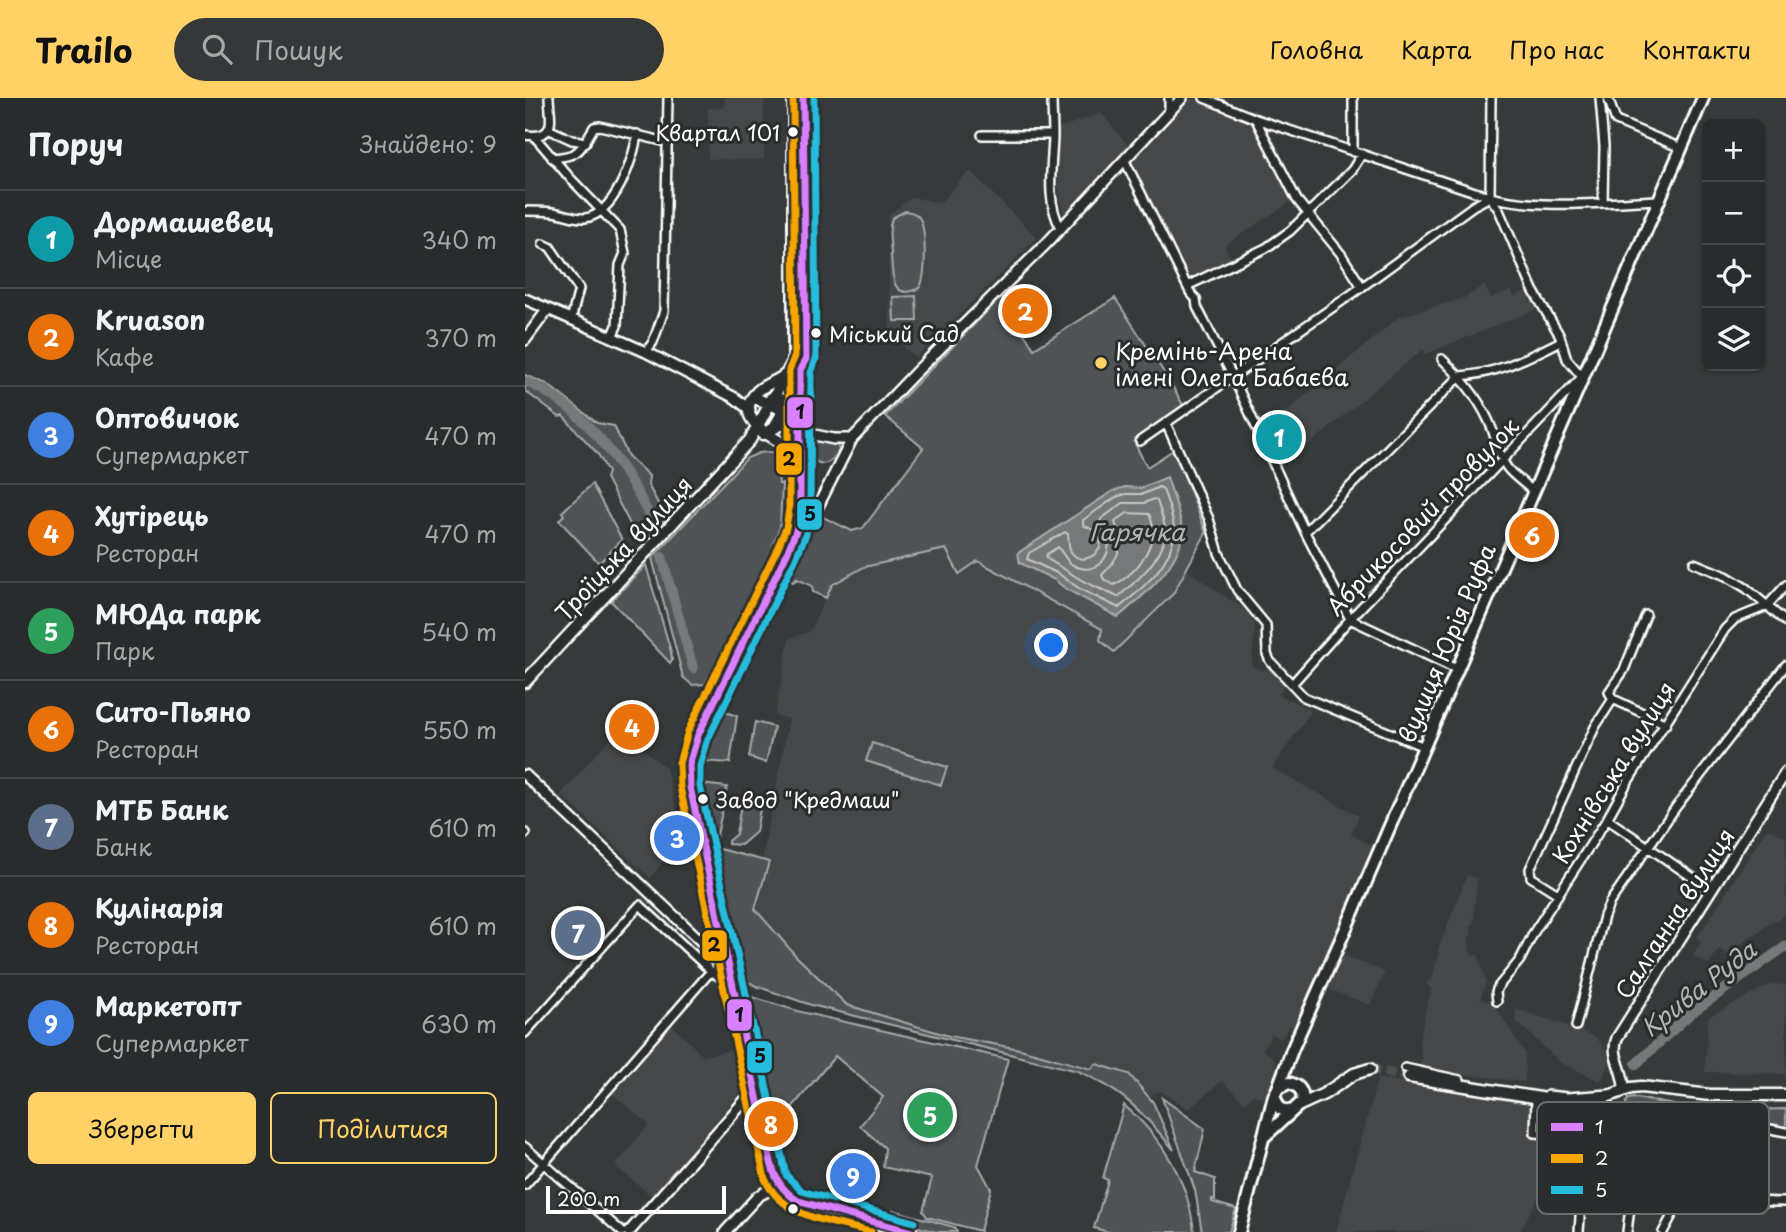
<!DOCTYPE html>
<html lang="uk">
<meta charset="utf-8">
<style>
body{margin:0;font-family:"Playpen Sans",sans-serif;background:#353838;color:#f1f3f6}
.controls{position:absolute;right:21px;top:21px;display:grid;overflow:hidden;border-radius:10px;box-shadow:0 2px 5px #0004}
.controls button{width:63px;height:63px;display:grid;place-items:center;padding:0;border:0;border-bottom:2px solid #454848;background:#292c2c;color:#f1f3f6;font:35px sans-serif}
.scale{position:absolute;left:21px;bottom:18px;width:180px;box-sizing:border-box;padding-left:7px;border:4px solid #fff;border-top:0;font-size:19px;line-height:24px;white-space:nowrap;color:#fff;-webkit-text-stroke:5px #2a2d2e;paint-order:stroke}
.you{position:absolute;left:527px;top:548px;width:24px;height:24px;margin:-18px;border:5px solid #fff;border-radius:50%;background:#1a73e8;box-shadow:0 0 0 10px #1a73e833}
.badge{display:grid;place-items:center;width:46px;height:46px;border-radius:50%;background:#ffd166;color:#fff;font-size:23px;font-weight:700}
.pin{position:absolute;translate:-50% -50%;border:4px solid #fff;box-shadow:0 2px 7px #0006}
.list{margin:0;padding:0;list-style:none}
h2{display:flex;justify-content:space-between;align-items:center;height:91px;margin:0;padding:0 28px;font-size:30px}
h2 small{font-size:23px;font-weight:400;color:#a5a7a9}
.list li{display:grid;grid-template-columns:46px 1fr auto;gap:21px;align-items:center;box-sizing:border-box;height:98px;padding:0 28px;border-top:2px solid #454848}
.list b{display:block;font-size:26px;white-space:nowrap}
.list p{margin:0;font-size:23px;white-space:nowrap;color:#a5a7a9}
.list em{font-size:23px;font-style:normal;color:#a5a7a9}
.actions{display:flex;gap:14px;padding:21px 28px}
.actions a{flex:1;padding:16px 0;border:2px solid #ffd166;border-radius:10px;text-align:center;font-size:24px;color:#ffd166}
.actions .main{background:#ffd166;color:#111}
.icon{flex:none;width:38px;height:38px;fill:none;stroke:currentColor;stroke-width:2;stroke-linecap:round;stroke-linejoin:round}
.map{position:relative;flex:none;width:1261px;height:1134px;overflow:hidden}
header{display:flex;align-items:center;gap:42px;box-sizing:border-box;height:98px;padding:0 35px;background:#ffd166;color:#111}
header strong{font-size:33px}
nav{display:flex;gap:38px;margin-inline-start:auto;font-size:24px}
.search{width:490px;height:63px;background:#353838;display:flex;align-items:center;gap:18px;box-sizing:border-box;padding:0 24px;border-radius:38px;color:#a5a7a9;font-size:26px}
main{display:flex}
aside{flex:1;background:#292c2c}
.map>svg:first-child{display:block}
</style>
<header>
<strong>Trailo</strong>
<div class="search"><svg class="icon" aria-label="search" viewBox="0 0 24 24"><circle cx="10" cy="10" r="6"/><path d="M15 15l6 6"/></svg>Пошук</div>
<nav><a>Головна</a><a>Карта</a><a>Про нас</a><a>Контакти</a></nav>
</header>
<main>
<aside>
<h2>Поруч<small>Знайдено: 9</small></h2>
<ul class="list">
<li><span class="badge" style="background:#0f9aa8">1</span><div><b>Дормашевец</b><p>Місце</p></div><em>340 m</em></li>
<li><span class="badge" style="background:#e8710a">2</span><div><b>Kruason</b><p>Кафе</p></div><em>370 m</em></li>
<li><span class="badge" style="background:#3f7fe0">3</span><div><b>Оптовичок</b><p>Супермаркет</p></div><em>470 m</em></li>
<li><span class="badge" style="background:#e8710a">4</span><div><b>Хутірець</b><p>Ресторан</p></div><em>470 m</em></li>
<li><span class="badge" style="background:#2e9e5b">5</span><div><b>МЮДа парк</b><p>Парк</p></div><em>540 m</em></li>
<li><span class="badge" style="background:#e8710a">6</span><div><b>Сито-Пьяно</b><p>Ресторан</p></div><em>550 m</em></li>
<li><span class="badge" style="background:#5c6f8a">7</span><div><b>МТБ Банк</b><p>Банк</p></div><em>610 m</em></li>
<li><span class="badge" style="background:#e8710a">8</span><div><b>Кулінарія</b><p>Ресторан</p></div><em>610 m</em></li>
<li><span class="badge" style="background:#3f7fe0">9</span><div><b>Маркетопт</b><p>Супермаркет</p></div><em>630 m</em></li>
</ul>
<div class="actions"><a class="main">Зберегти</a><a>Поділитися</a></div>
</aside>
<div class="map">
<svg width="1261" height="1134" viewBox="0 0 1261 1134">
<rect width="100%" height="100%" fill="#373a3b"/>
<filter id="ink" filterUnits="userSpaceOnUse"><feTurbulence type="fractalNoise" baseFrequency=".0143" numOctaves="2"/><feDisplacementMap in="SourceGraphic" scale="14" xChannelSelector="R" yChannelSelector="G"/><feConvolveMatrix kernelMatrix="1 2 1 2 8 2 1 2 1" color-interpolation-filters="sRGB"/></filter>
<g filter="url(#ink)">
<path fill="#444748" d="M200 0H239V62L183 61V10H199Z
M665 0 730 24 740 41 767 103 700 147 707 165 665 185 604 65Z
M576 15 607 52 538 116 533 89 534 30Z
M442 75H447L512 140 391 260 365 236 363 117 387 99 415 105Z
M959 187 966 200 986 192 989 198 1004 192 1012 211 901 256 898 251 772 357 755 360 738 327 763 312 874 219 939 200Z
M421 451 434 475 453 463 577 531 648 496 662 472 730 519 727 568 737 573 742 570 762 579 754 597 787 612 747 670 834 718 826 737 849 748 770 929H764L756 941 747 936 737 952 749 960 752 971 739 1001 728 997 720 1005 697 983 664 1011 636 993 624 997 603 974 571 966 564 970 494 950 424 938 322 907 271 858 230 811 243 765 237 762 264 621 250 617 264 541 285 533 306 487 315 481 339 469Z
M94 630 141 670 158 742 125 780 36 696Z
M1242 730 1261 739V815L1253 822 1246 823 1236 833 1221 841 1207 859 1194 851 1184 866 1168 858 1176 844 1172 840Z
M942 777 952 780 948 827H946V838L943 839 946 857H953L961 884 955 901 968 905 1000 955V984L894 971 897 959 894 943 906 891 901 885 907 880 914 856 912 854Z
M815 856 860 874 845 907 801 890Z
M1246 886 1261 887V976L1180 974 1183 919Z
M991 911 1050 930 1072 940 1082 954 1085 966 1075 983 1036 965 990 922Z
M146 926 178 958 211 951 218 991 128 1099 90 1068 124 1026 86 995Z
M853 980 967 999 1071 1020 1069 1040 1048 1054 1009 1106 995 1134H811Z"/>
<path fill="#505354" stroke="#a8a9aa" stroke-width="2" d="M380 113C386 114 392 115 395 121 401 131 402 181 394 190 365 205 367 173 366 154 365 143 363 131 367 120Z
M391 198 392 223H369L368 199Z
M476 199 509 251 590 200 642 279 658 307 609 344 622 369 650 351 681 435 648 496 589 554 575 542 577 531 453 463 434 476 421 451 339 469 307 487 301 500 288 494 287 488 272 481 268 484 262 481 294 417 327 433 338 430 398 350 360 318Z
M0 277 22 286 72 325 89 328 103 358 124 378 123 387 141 420 117 443 112 433 107 430 81 380 83 374 73 356 38 318 34 319 0 293Z
M297 342 312 347 314 352C305 370 291 370 283 353L285 345Z
M245 354 254 357 256 360 258 372 253 373 254 386H257L255 429 246 451 217 514 180 586 167 587 158 579 127 460 222 360 234 355Z
M67 386 97 442 74 465 34 422 39 417 37 414Z
M121 467 146 554 147 562 145 565 86 503Z
M197 613 212 618 205 665 178 663 176 661Z
M230 624 249 629 241 665 224 659Z
M347 645 422 669 416 687 341 663Z
M176 686 202 689 191 742 187 739Z
M217 701 236 705 231 734 216 747 203 746V743L211 736Z
M191 750 244 764 230 811 271 858 322 907 424 938 495 951 566 971 571 966 604 976 628 1004 649 1052C618 1015 599 993 553 973L286 907 231 888 216 880 190 752Z
M227 899 276 914 483 961 453 1067 466 1091 455 1133 402 1119 398 1113 407 1080 358 1069 360 1050 335 1028 358 999 310 958 265 1012 261 1035 258 1038 255 1036 224 908 223 902Z
M637 1000 680 1031 670 1074 690 1081V1102L687 1101V1104L711 1111 704 1134H677L670 1092Z
M1111 1000 1182 1013 1261 1011V1033L1210 1030 1173 1024 1127 1029 1103 1021 1101 1005 1103 1001Z
M599 1007C637 1039 664 1084 669 1134H583L569 1130 583 1082 578 1080Z
M368 1112 429 1129 432 1134H412L365 1122V1115Z"/>
<path fill="#767879" stroke="#adaeaf" stroke-width="2" d="M642 379C647 396 656 415 657 432 658 466 616 500 593 519L541 491 530 482 495 465 493 455 588 393 600 389 616 390Z"/>
<g fill="none" stroke-linecap="round" stroke-linejoin="round">
<path stroke="#c8c9c9" stroke-width="2" d="M634 389 638 391C642 404 650 421 649 435 647 467 616 491 594 510L555 491 534 476 502 461 504 455 540 434 543 436C544 442 543 448 546 454 555 466 569 460 575 450 578 435 569 432 558 427V422L591 399 601 396H618Z
M629 401 632 403C635 412 639 422 640 431 643 456 610 485 593 499L558 483 521 460 522 456 533 449C538 455 541 463 548 467 576 482 596 447 575 424L576 421 598 405H619Z
M602 415 624 416C637 442 613 475 589 487L579 481 577 477C596 458 598 450 590 424Z"/>
<path stroke="#767879" stroke-width="10" d="M0 283C58 308 99 365 126 421
M137 459 168 570
M1111 966 1165 916 1261 848"/>
<path stroke="#4b4e4f" stroke-width="10" stroke-dasharray="10 5" stroke-linecap="butt" d="M845 971 884 979"/>
<defs>
<path id="minor" d="M527 0C527 13 528 26 528 39 527 71 520 101 536 131
M644 0V15
M679 0 731 21 965 99C1019 112 1078 104 1134 102
M828 0V54
M1075 0 1079 48 1078 104
M1083 0 1091 23 1156 50
M731 22 772 102 816 156 837 189
M23 31 47 42 61 44
M0 37C33 41 25 21 24 0
M457 37H528
M9 38 45 80 95 132 100 155 95 167 92 228 87 239
M27 60C56 58 55 52 69 29L75 28 141 44
M600 63 665 194 671 201 672 209 708 279 780 434 825 521 931 571
M0 113C9 113 18 113 27 114 38 115 49 121 60 120 89 117 109 61 112 36
M18 146 25 149 54 191 46 222
M662 188 741 150 765 133 827 72 837 56
M121 254 128 244 139 213 143 0
M917 261C937 280 957 304 967 331 972 344 974 360 983 371 990 379 1000 386 1008 393
M641 325 684 421 694 455 712 492 741 527 742 556 745 563 779 599 899 649
M615 343 837 189 948 108 965 99
M780 434 935 278C972 276 1004 259 1036 243
M1169 465 1201 478 1221 490 1261 524
M768 585 825 521 1057 279 1042 261 1035 238 1008 192 974 112 965 99 966 0
M1088 601 1141 626
M1082 721 1186 792
M0 736 1 735
M1033 796 1006 779 1005 771 1070 629 1088 601 1084 594 1099 572 1121 517
M972 903 971 894 973 889 995 862 1009 834 1082 721 1102 685 1200 531 1210 521 1242 508 1261 487
M1051 928 1079 818 1085 804 1151 709 1261 567
M0 935 115 807 186 873 208 889
M880 970 935 982
M1023 997 1042 999 1084 996
M1011 1000 1010 1035 1075 1040
M1073 1002 1103 1022 1128 1030
M1096 1026C1119 1049 1105 1103 1102 1134
M0 1049 97 1134
M1109 1060 1128 1030 1149 1023 1193 1025 1210 1031 1240 1030 1261 1034
M0 1087 186 873
M1175 1100C1205 1096 1231 1105 1261 1104
M1054 1134 1057 1089 1072 1044 1076 1038 1096 1026 1097 1018
M1138 1134 1150 1112 1175 1100C1174 1072 1203 1056 1210 1031"/>
<path id="tertiary" d="M0 201 121 254 210 300 225 312
M0 242 23 211
M275 334 309 341H327
M273 422 284 424 287 420 327 341 389 276 522 145 657 0
M0 677 194 860 202 859
M1099 992C1100 973 1085 958 1092 940L1261 674
M104 1134 230 991
M200 1134 233 1098 254 1087"/>
<path id="secondary" d="M261 276C253 284 241 285 233 293 202 322 256 344 275 354
M228 299 256 311V317L248 331
M246 300 275 304
M238 336 275 317
M0 584 225 342 269 262
M884 979 1040 1004 1073 1002 1106 990 1116 989 1185 997H1261
M775 1007 799 996 829 976 845 971"/>
<path id="primary" d="M753 990 767 952 828 814 1178 0
M740 1038 777 1004C779 994 774 987 764 985L753 990 749 998 755 1011 764 1013
M714 1134 749 998"/>
<path id="trunk" d="M269 0V262L275 272
M278 0 281 261 275 272V412L271 433 262 455 173 637 164 667 165 689 246 1064C250 1083 257 1093 273 1103L386 1134"/>
</defs>
<use href="#minor" stroke="#fff" stroke-width="12"/>
<use href="#tertiary" stroke="#fff" stroke-width="14"/>
<use href="#secondary" stroke="#fff" stroke-width="15"/>
<use href="#primary" stroke="#fff" stroke-width="16"/>
<use href="#trunk" stroke="#fff" stroke-width="16"/>
<use href="#minor" stroke="#2a2d2e" stroke-width="7"/>
<use href="#tertiary" stroke="#2a2d2e" stroke-width="9"/>
<use href="#secondary" stroke="#2a2d2e" stroke-width="10"/>
<use href="#primary" stroke="#2a2d2e" stroke-width="10"/>
<use href="#trunk" stroke="#2a2d2e" stroke-width="10"/>
<defs>
<path id="bus-1" d="M278 0 281 261 275 272V412L271 433 262 455 173 637 164 667 165 689 246 1064C250 1082 258 1093 273 1103L386 1134"/>
<path id="bus-2" d="M268 0 270 258 264 272V411L261 430 252 451 163 633 154 665 155 689 240 1081C258 1121 309 1124 346 1134"/>
<path id="bus-3" d="M289 0 291 261 286 275 285 414 281 436 271 460 183 641 175 668V688L261 1077 277 1093 389 1124"/>
</defs>
<use href="#bus-1" stroke="#2a2d2e" stroke-width="12"/>
<use href="#bus-2" stroke="#2a2d2e" stroke-width="12"/>
<use href="#bus-3" stroke="#2a2d2e" stroke-width="12"/>
<use href="#bus-1" stroke="#d880ff" stroke-width="7"/>
<use href="#bus-2" stroke="#f7a600" stroke-width="7"/>
<use href="#bus-3" stroke="#26bcdd" stroke-width="7"/>
</g>
</g>
<g fill="#fff" stroke="#2a2d2e" stroke-width="2.5">
<circle cx="268" cy="34" r="6"/>
<circle cx="291" cy="235" r="6"/>
<circle cx="178" cy="701" r="6"/>
<circle cx="268" cy="1111" r="6"/>
</g>
<circle fill="#ffd166" stroke="#2a2d2e" stroke-width="2.5" cx="576" cy="265" r="7"/>
<g text-anchor="middle" dominant-baseline="central" stroke-width="6" stroke-linejoin="round" paint-order="stroke">
<g font-size="21" fill="#fff" stroke="#2a2d2e" text-anchor="start">
<text x="255" y="34" text-anchor="end">Квартал 101</text>
<text x="304" y="235">Міський Сад</text>
<text x="191" y="701">Завод "Кредмаш"</text>
</g>
<g font-size="23" fill="#fff" stroke="#2a2d2e" text-anchor="start">
<text x="590" y="252">Кремінь-Арена<tspan x="590" dy="26">імені Олега Бабаєва</tspan></text>
</g>
<g font-size="23" fill="#fff" stroke="#2a2d2e">
<text transform="translate(897 418) rotate(-46)">Абрикосовий провулок</text>
<text transform="translate(98 450) rotate(-47)">Троїцька вулиця</text>
<text transform="translate(921 545) rotate(-67)">вулиця Юрія Руфа</text>
<text transform="translate(1088 674) rotate(-58)">Кохнівська вулиця</text>
<text transform="translate(1149 815) rotate(-57)">Салганна вулиця</text>
</g>
<g font-size="24" font-style="italic" fill="#b4b5b5" stroke="#2a2d2e">
<text x="612" y="433">Гарячка</text>
<text transform="translate(1173 890) rotate(-38)">Крива Руда</text>
</g>
</g>
<rect x="1012" y="1004" width="232" height="112" rx="10" fill="#2a2d2e" stroke="#6a6c6d" stroke-width="2"/>
<rect x="1026" y="1025" width="32" height="8" fill="#d880ff"/>
<rect x="1026" y="1056" width="32" height="9" fill="#f7a600"/>
<rect x="1026" y="1088" width="32" height="8" fill="#26bcdd"/>
<g font-size="19" fill="#fff">
<text x="1070" y="1036">1</text>
<text x="1070" y="1067">2</text>
<text x="1070" y="1099">5</text>
</g>
<g stroke="#2a2d2e" stroke-width="2.5">
<rect x="261" y="298" width="28" height="33" rx="7" fill="#d880ff"/>
<rect x="250" y="344" width="28" height="34" rx="7" fill="#f7a600"/>
<rect x="271" y="400" width="27" height="33" rx="7" fill="#26bcdd"/>
<rect x="176" y="831" width="27" height="33" rx="7" fill="#f7a600"/>
<rect x="201" y="900" width="27" height="34" rx="7" fill="#d880ff"/>
<rect x="221" y="942" width="27" height="34" rx="7" fill="#26bcdd"/>
</g>
<g font-size="19" text-anchor="middle" font-weight="bold" fill="#111">
<text x="275" y="321">1</text>
<text x="264" y="368">2</text>
<text x="285" y="423">5</text>
<text x="189" y="854">2</text>
<text x="214" y="924">1</text>
<text x="235" y="965">5</text>
</g>
</svg>
<div class="controls">
<button>+</button>
<button>−</button>
<button><svg class="icon" aria-label="locate" viewBox="0 0 24 24"><circle cx="12" cy="12" r="6"/><path d="M12 2v4M12 18v4M2 12h4M18 12h4"/></svg></button>
<button><svg class="icon" aria-label="layers" viewBox="0 0 24 24"><path d="M12 4l9 5-9 5-9-5zM3 14l9 5 9-5"/></svg></button>
</div>
<div class="scale">200 m</div>
<div class="you"></div>
<div class="pin badge" style="left:754px;top:339px;background:#0f9aa8">1</div>
<div class="pin badge" style="left:500px;top:213px;background:#e8710a">2</div>
<div class="pin badge" style="left:152px;top:740px;background:#3f7fe0">3</div>
<div class="pin badge" style="left:107px;top:629px;background:#e8710a">4</div>
<div class="pin badge" style="left:405px;top:1017px;background:#2e9e5b">5</div>
<div class="pin badge" style="left:1007px;top:437px;background:#e8710a">6</div>
<div class="pin badge" style="left:53px;top:835px;background:#5c6f8a">7</div>
<div class="pin badge" style="left:246px;top:1026px;background:#e8710a">8</div>
<div class="pin badge" style="left:328px;top:1078px;background:#3f7fe0">9</div>
</div>
</main>
